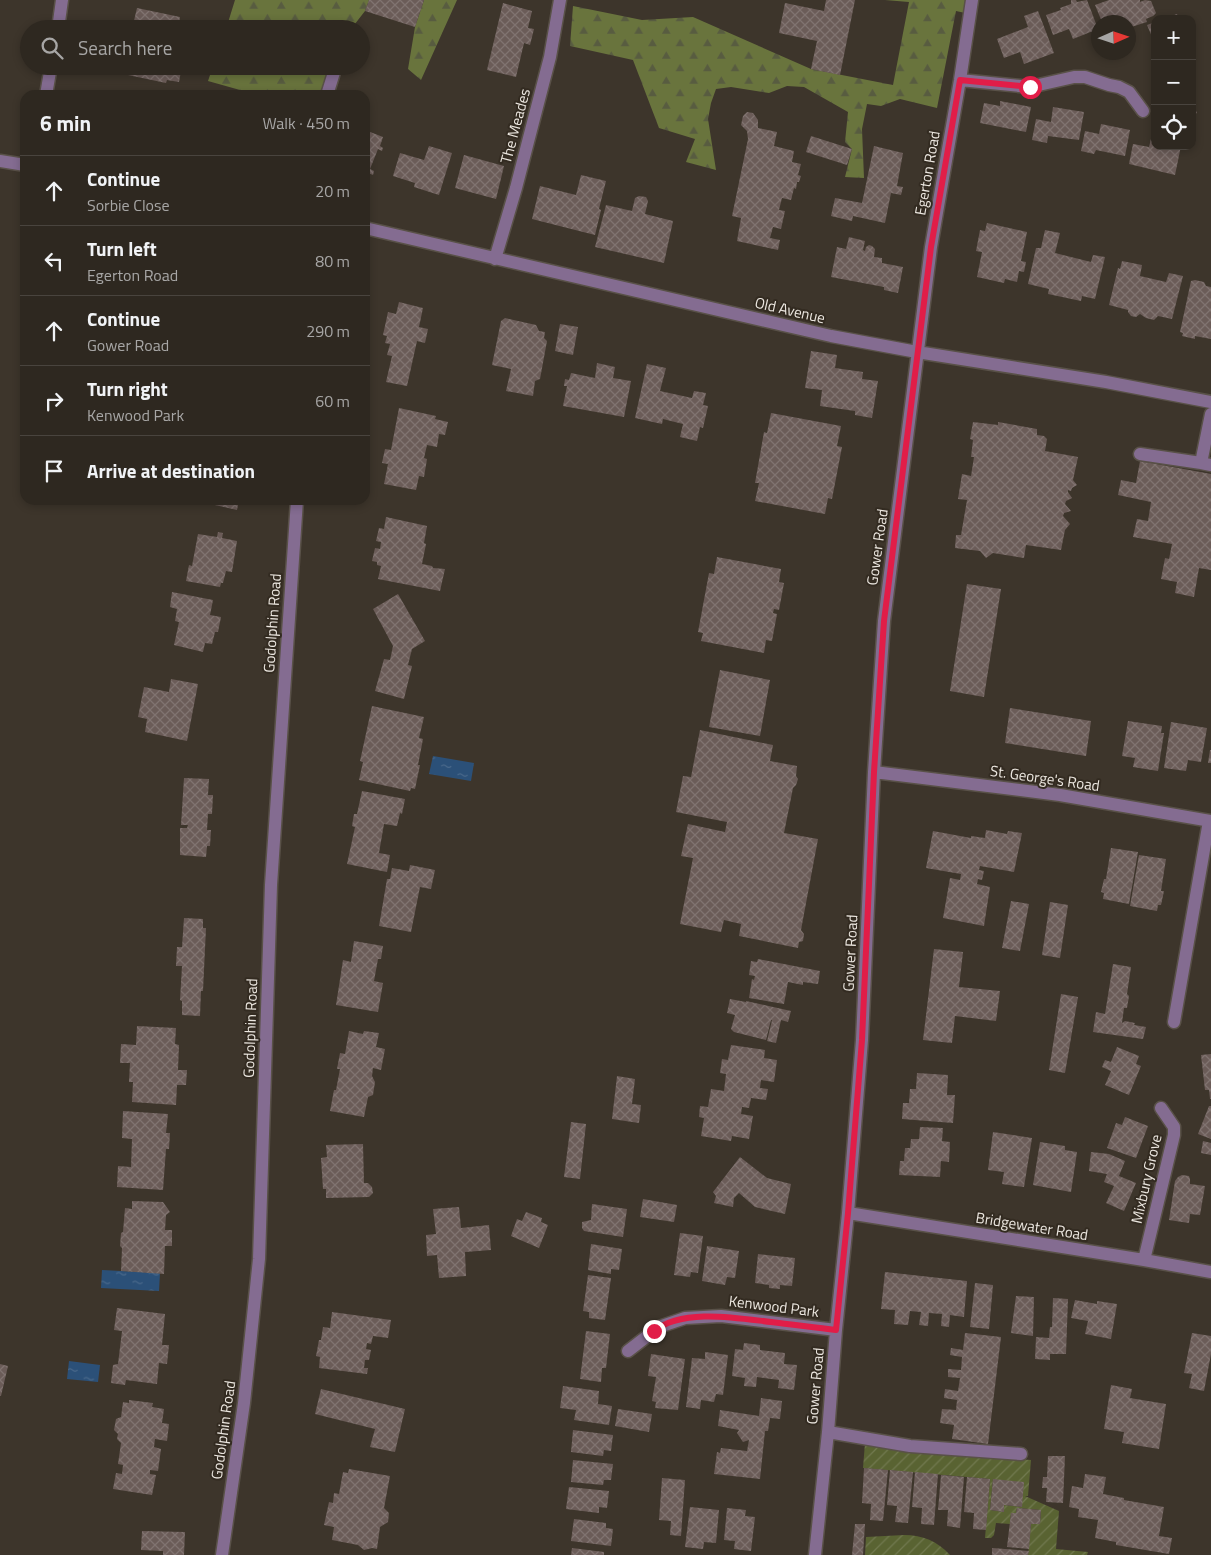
<!DOCTYPE html>
<meta charset="utf-8">
<style>
body{margin:0;font-family:"Titillium Web",sans-serif;background:#3a342d;color:#f1f3f6}
.controls{position:absolute;right:15px;top:15px;display:grid;overflow:hidden;border-radius:10px;box-shadow:0 2px 8px #0003}
.controls button{width:45px;height:45px;display:grid;place-items:center;padding:0;border:0;border-bottom:1px solid #49443e;background:#2e2820;color:#f1f3f6;font:25px sans-serif}
.compass{position:absolute;left:1091px;top:15px;width:45px;height:45px;border-radius:50%;background:#2e2820;box-shadow:0 2px 8px #0003;rotate:87deg}
.stop{position:absolute;width:15px;height:15px;margin:-11px;border:4px solid #e11d48;border-radius:50%;background:#fff}
.stop.end{background:#e11d48;border-color:#fff;box-shadow:0 1px 5px #0008}
.list{margin:0;padding:0;list-style:none}
h2{display:flex;justify-content:space-between;align-items:center;height:65px;margin:0;padding:0 20px;font-size:21px}
h2 small{font-size:16px;font-weight:400;color:#a7a6a5}
.list li{display:grid;grid-template-columns:32px 1fr auto;gap:15px;align-items:center;box-sizing:border-box;height:70px;padding:0 20px;border-top:1px solid #49443e}
.list b{display:block;font-size:19px;white-space:nowrap}
.list p{margin:0;font-size:16px;white-space:nowrap;color:#a7a6a5}
.list em{font-size:16px;font-style:normal;color:#a7a6a5}
.icon{flex:none;width:28px;height:28px;fill:none;stroke:currentColor;stroke-width:2;stroke-linecap:round;stroke-linejoin:round}
.map{position:relative;flex:none;width:1211px;height:1555px;overflow:hidden}
.search{position:absolute;background:#2e2820;box-shadow:0 2px 8px #0003;left:20px;top:20px;width:350px;height:55px;display:flex;align-items:center;gap:12px;box-sizing:border-box;padding:0 18px;border-radius:28px;color:#a7a6a5;font-size:19px}
.panel{position:absolute;background:#2e2820;box-shadow:0 2px 8px #0003;left:20px;top:90px;width:350px;height:415px;border-radius:15px}
.map>svg:first-child{display:block}
</style>
<div class="map">
<svg width="1211" height="1555" viewBox="0 0 1211 1555">
<defs>
<pattern id="forest-firs" width="22" height="20" patternUnits="userSpaceOnUse" patternTransform="scale(1.25)"><rect width="22" height="20" fill="#69743d"/><path d="M5 1l3.5 6h-7zM16 11l3.5 6h-7z" fill="#585c40"/></pattern>
<pattern id="garden-furrows" width="10" height="10" patternUnits="userSpaceOnUse" patternTransform="scale(1.25)"><rect width="10" height="10" fill="#596332"/><path d="M-1 1l2-2M0 10L10 0M9 11l2-2" fill="none" stroke="#71794f"/></pattern>
<pattern id="water-ripples" width="26" height="14" patternUnits="userSpaceOnUse" patternTransform="scale(1.25)"><rect width="26" height="14" fill="#2b5078"/><path d="M2 4q2-2 4 0t4 0M15 11q2-2 4 0t4 0" fill="none" stroke="#4a698b"/></pattern>
<pattern id="building-cross-hatch" width="8" height="8" patternUnits="userSpaceOnUse" patternTransform="scale(1.25)"><rect width="8" height="8" fill="#6b5c58"/><path d="M0 0l8 8M0 8l8-8" fill="none" stroke="#807370"/></pattern>
</defs>
<rect width="100%" height="100%" fill="#3d352b"/>
<path fill="url(#forest-firs)" d="M235 0H369L365 11 351 29H226Z
M424 0H457L421 80 408 69 415 27Z
M885 0H972L970 14 956 11 937 108 900 99 881 106 867 104 862 129 864 178 845 177 852 149 845 142 848 112 804 87 787 86 769 93 731 87 716 89 711 103 708 119 716 170 686 162 695 139 659 128 633 60 570 46 573 6 642 20 693 17 811 69 893 85 909 2Z
M213 66H336L327 95H258L208 81Z"/>
<path fill="url(#garden-furrows)" fill-rule="evenodd" d="M865 1443 914 1452 1031 1460 1028 1496H1025L1059 1511 1056 1549 1088 1552 1087 1555H1028L1031 1524H1040L1041 1510 1017 1508 1016 1513H1011L1010 1524 996 1523 994 1535 991 1538H985L990 1479 863 1468ZM993 1479 1022 1507 1004 1505V1512L990 1510Z
M904 1535C923 1535 937 1541 950 1555H865L866 1537Z"/>
<path fill="url(#water-ripples)" d="M433 756 474 763 471 781 429 774Z
M102 1270 160 1273 159 1291 101 1288Z
M69 1361 100 1365 98 1382 67 1379Z"/>
<path fill="url(#building-cross-hatch)" d="M369 0H424L415 27 365 11Z
M826 0H855L840 75 811 69 817 41 779 33 785 3 824 11Z
M1071 0H1076L1077 2 1087 0 1098 29 1073 39 1069 29 1053 35 1046 15 1061 10 1060 8 1071 4Z
M1109 0H1140V2L1145 0 1151 1 1156 13 1153 16 1146 19 1147 22 1128 28V22H1118L1117 19 1109 22H1102L1095 5Z
M503 3 532 11 528 28 534 29 530 45 524 43 516 77 487 70Z
M137 8 180 17 178 29H132Z
M1038 11 1054 53 1024 64 1020 52 1004 58 997 39 1028 27 1024 16Z
M1177 14 1179 19H1164Z
M1155 22V44L1147 25Z
M130 66H182L179 82 167 80 166 83 128 75Z
M1000 101 1031 107 1026 132 980 123 984 103 1000 106Z
M1192 101 1197 113 1192 115Z
M1053 107 1084 112 1079 140 1048 136 1047 143 1032 140 1036 119 1051 122Z
M747 112 753 113 758 120V128L777 132 774 146 794 151 792 162 801 164 798 175 801 176 799 182H797L796 189 794 188 791 200 782 198 779 210 785 211 781 229 773 227 770 238 780 240 778 250 737 241 741 218 732 216 748 139 747 131 741 125 743 116Z
M1101 124 1130 130 1125 156 1096 150 1094 154 1081 151 1085 131 1099 134Z
M365 130 383 137 380 146 383 148 382 151 378 149 370 169 374 171 373 175 368 173 367 178 365 177Z
M811 136 852 149 847 165 806 152Z
M1151 139 1155 140V146H1181L1175 175 1129 164 1133 144 1149 147Z
M429 146 452 153 439 195 414 187 415 183 393 176 400 153 424 160Z
M874 146 903 153 897 186 903 187 901 195 891 193 885 223 853 216 852 221 831 216 835 198 862 203Z
M464 155 504 166 496 199 455 188Z
M581 175 606 181 599 209 601 210 595 235 532 219 540 186 576 195Z
M639 196 646 197 648 201 645 214 673 221 664 263 595 247 606 205 632 211 635 198Z
M987 223 1027 232 1021 261 1026 262 1024 272 1019 271 1017 282 1005 279 1004 283 977 277 982 252 976 251 980 230 985 231Z
M1045 230 1060 233 1055 253 1091 262 1093 255 1105 257 1095 299 1082 296 1081 301 1048 294 1049 289 1028 284 1036 248H1041Z
M849 237 865 241 863 250 865 251 866 247 869 245 872 246 875 249 874 257 882 258V263L903 267 898 293 884 290V287L831 277 837 247 846 249Z
M1122 261 1142 265 1140 276 1166 282 1169 273 1183 276 1172 319 1158 316 1154 320 1146 318 1140 314 1136 317 1131 316 1128 312V310L1109 305 1118 268 1120 269Z
M1195 280 1204 282 1206 286 1211 287V339L1195 336V339L1182 336 1183 333 1180 332 1191 281Z
M399 302 423 308 419 327 428 329 425 343 417 341 407 386 386 382 392 356 387 355 390 344 385 343 387 336 383 335 388 312 396 314Z
M505 318 536 325 539 331 545 332 544 338 547 341 540 379 535 381 533 396 506 391 511 369 492 365 501 321Z
M560 324 578 327 573 355 555 351Z
M811 351 837 355 835 368 863 372 862 379 878 381 872 418 855 415V411L820 406 822 390 805 388Z
M597 363 615 367 613 378 631 381 624 417 563 406 567 386H564L565 379 569 380 571 373 595 378Z
M647 364 666 368 660 391 692 398 694 391 706 393 703 405 708 406 703 428 700 427 697 441 680 437 683 424 663 419 662 424 635 418Z
M399 408 436 416 435 419 448 422 445 435 439 434 437 447 427 445 424 458 427 459 424 477 419 476 416 490 384 484 388 464 382 463 385 449 391 450Z
M771 413 841 426 837 446 842 447 832 499 828 498 825 514 755 501 759 483H755L764 432 767 433Z
M973 422 998 425V422L1037 429V435L1044 436 1047 439 1045 451 1078 457 1073 480 1077 485 1072 488 1071 491 1068 490V492L1072 498 1066 501 1065 504 1071 511 1064 513 1063 516 1070 524 1065 530 1061 550 1026 545 1024 558 993 553 986 558 980 551 955 548 956 535H961L967 500 958 499 962 474 971 476 974 457H971L973 440 970 439Z
M1140 461 1211 474V570L1199 568 1194 597 1175 593 1177 582 1161 579 1165 558 1169 559 1172 544 1133 537 1137 519 1148 521 1151 502 1118 495 1121 480 1136 483Z
M193 500H239L237 510Z
M386 517 427 526 424 543 426 544 422 564 432 566 433 568 445 569 440 591 378 579 381 566 377 565V562L372 561 375 548 380 549 381 542 376 541 379 528 384 529Z
M218 532 223 533 222 538 237 541 232 572 226 571 223 583H221L220 587 186 581 189 565 192 566 198 534 217 537Z
M717 557 781 569 779 582 784 583 779 610 774 609 773 613 777 614 772 641 766 640 764 653 701 641 703 633 698 632 709 573 714 574Z
M967 584 1001 589 984 697 950 691Z
M172 592 213 600 210 615 221 617 218 632H215L212 644 205 643 203 652 174 645 179 622 175 621 177 609 170 607Z
M398 594 425 641 412 649 408 665 412 666 404 699 375 691 384 659 390 660 393 646 373 609Z
M720 670 770 680 760 736 709 727Z
M171 679 198 684 187 741 145 732 147 719 138 717 144 687 169 692Z
M372 706 424 717 419 738 423 739 418 765H420L415 789 411 788 410 791 359 780 363 762 360 761Z
M1010 708 1091 721 1086 756 1005 743Z
M1128 721 1162 726 1161 733H1164L1158 771 1133 767 1135 758 1122 756Z
M1171 722 1207 728 1201 762 1188 760 1186 771 1164 768Z
M700 730 773 745 770 761 797 766 796 776 798 779 796 785 793 788 784 833 818 839 801 930 804 934 803 941 799 942 798 948 739 936 741 924 724 920 721 932 680 924 693 858 681 856 688 824 725 832 727 822 676 812 683 776 691 777Z
M1210 750H1211V763H1208Z
M184 778 209 779 208 795H213L212 814H208L207 830H211L210 846H207L206 857 180 855V828H187L188 825H181Z
M362 791 405 799 402 814 400 813 397 826 384 824 379 853 390 855 387 872 347 864 355 827 352 826 354 814H357Z
M986 830 1007 834 1008 831 1022 833 1014 872 980 866 979 870 984 871 982 880 978 879 977 884 990 887 984 926 943 918 950 878 960 880 961 874 926 868 933 831 971 838V836L985 838Z
M1111 848 1138 852 1129 904 1103 899 1104 893 1101 892 1104 879H1106Z
M1139 855 1166 859 1161 891H1164L1161 905H1158L1157 911 1130 906Z
M410 865 435 870 431 889 420 887 411 932 379 926 387 879H390L392 868 409 871Z
M1011 901 1029 904 1020 951 1002 948Z
M1050 902 1068 905 1060 958 1042 955Z
M184 918 203 919V928H206L203 991H201L200 1016 182 1015V1001L180 1000 182 966H176L177 947H182Z
M354 941 383 946 381 959H378L374 981 383 983 378 1012 336 1005 343 960 351 962Z
M934 949 963 952 959 987 1000 991 996 1021 955 1016 952 1043 923 1040Z
M758 959 820 971 818 984 803 982V985L788 982 784 1004 749 998 752 979 754 980 755 976 749 975 751 961 757 962Z
M1113 964 1131 967 1127 994 1129 996 1127 1008H1124L1122 1023 1125 1021 1135 1023 1134 1025 1146 1027 1143 1039 1093 1032 1096 1012 1105 1014Z
M1061 994 1078 997 1065 1073 1049 1070Z
M730 999 746 1002V1001L791 1011 788 1022 781 1020 776 1043 767 1041 772 1020H771L766 1040 734 1032 731 1029 735 1015 727 1013Z
M137 1026 176 1028 175 1044 179 1045 178 1070H187L186 1085H177L176 1105 132 1102 133 1082H129L130 1063H120L121 1044 136 1045Z
M349 1031 363 1034 364 1031 379 1033 376 1047 385 1049 381 1070 373 1068 372 1076 375 1082 373 1095 368 1097 364 1117 330 1111 334 1090H336L340 1069H337L340 1053 345 1054Z
M731 1045 765 1050 764 1058 777 1060 774 1082 761 1080 760 1088 768 1089 766 1100 751 1098 749 1108 742 1107 741 1114 753 1116 749 1139 732 1136 731 1141 701 1136 704 1118 699 1117 700 1106 708 1107 711 1089 724 1091 726 1074 720 1073 722 1059 728 1060Z
M1117 1047 1139 1056 1136 1064 1141 1066 1129 1095 1105 1085 1111 1071 1102 1067 1105 1060 1111 1062Z
M1211 1054V1099H1210L1209 1090H1205L1201 1055Z
M917 1073 948 1075 947 1095H955L953 1123 902 1119 903 1103H909L910 1089H916Z
M617 1076 635 1079 632 1104 641 1105 639 1123 612 1119Z
M1209 1106H1211V1139L1198 1134Z
M123 1111 168 1114 166 1133H170L169 1149H166L163 1190 117 1187 118 1166 131 1167 132 1139 122 1138Z
M1125 1117 1148 1126 1136 1158 1107 1148 1116 1123 1122 1125Z
M571 1122 586 1124 580 1179 564 1177Z
M920 1127 943 1128 942 1141 950 1142 949 1162 941 1161 940 1177 899 1175 900 1161H904L905 1148H910L911 1139H919Z
M993 1132 1032 1138 1024 1187 1002 1184 1004 1172 988 1170Z
M1203 1141 1211 1143V1155L1201 1153Z
M1040 1142 1065 1146V1150L1077 1152 1071 1192 1033 1185Z
M363 1144 364 1183H368L372 1187 373 1193 369 1197 326 1198V1189H323L321 1158 327 1157 326 1145Z
M1091 1152 1109 1154 1125 1161 1119 1176 1136 1183 1124 1211 1106 1203 1114 1186 1104 1182 1107 1174 1089 1171Z
M740 1157 767 1178 791 1184 785 1214 755 1207 739 1193 734 1198 733 1207 714 1203 716 1196 713 1192Z
M1182 1175 1189 1176 1190 1179V1184L1205 1186 1200 1215 1190 1214 1189 1223 1169 1220 1175 1181 1178 1177Z
M643 1199 677 1205 674 1222 640 1217Z
M132 1201 163 1202 170 1212 166 1215 165 1230H172V1246H165L164 1274 121 1271 122 1248 120 1246 121 1233 123 1232 125 1208 132 1209Z
M592 1204 627 1209 623 1237 584 1231 582 1228V1222L591 1220Z
M459 1207 461 1228 489 1225 491 1250 465 1252 466 1276 439 1278 437 1255 427 1256 426 1235 436 1234 433 1209Z
M526 1212 542 1218 541 1222 548 1225 539 1248 511 1236 517 1219 522 1221Z
M680 1233 703 1236 698 1273 691 1272 690 1277 674 1275Z
M591 1244 622 1249 619 1270 611 1269V1274L588 1270Z
M707 1246 739 1251 735 1278 727 1277 725 1285 702 1281Z
M758 1254 795 1258 792 1286 780 1285V1289L769 1288V1285L755 1283Z
M885 1272 967 1281 964 1317 950 1315 949 1327 941 1326 942 1314 929 1313 928 1326 919 1325 921 1312 910 1311 908 1325 894 1324 895 1310 881 1309Z
M588 1275 611 1278 605 1320 589 1318V1312L583 1311Z
M975 1283 993 1285 989 1329 970 1327Z
M1016 1296 1034 1297 1033 1336 1011 1333Z
M1053 1298 1068 1299 1066 1354H1050V1360L1035 1359 1036 1337 1049 1338 1050 1327H1052Z
M1075 1300 1097 1304V1301L1117 1304 1111 1339 1085 1334 1088 1321 1071 1318Z
M117 1308 165 1314 162 1345H169L167 1364 159 1363 157 1384 126 1380 125 1385 111 1383 113 1365 118 1364 122 1331 114 1330Z
M332 1312 391 1320 388 1338 373 1336 371 1344 367 1343 366 1349 371 1350 369 1360H365L364 1368H368L367 1374 319 1368 320 1357 316 1356 319 1340H321L323 1327 330 1328Z
M586 1331 610 1334 606 1368H602L601 1382 580 1379Z
M965 1333 1001 1337 988 1444 952 1439 954 1425 940 1423 942 1409 956 1410 957 1400 944 1398 945 1389 958 1391 960 1378 948 1377V1369L961 1370 962 1357 950 1355 951 1348 963 1350Z
M1192 1333 1211 1336V1354L1204 1391 1189 1388 1192 1374 1184 1373Z
M744 1343 760 1345V1350L785 1353 784 1364 797 1365 794 1390 778 1388 779 1380 757 1377 756 1387 744 1386 745 1378 732 1376 735 1349 743 1350Z
M705 1352 728 1355 723 1395 716 1394 714 1402 701 1400 700 1409 686 1407 692 1358 705 1359Z
M651 1354 685 1359 678 1410 655 1408 656 1402 652 1401 656 1377 648 1376Z
M0 1364 8 1366 1 1396H0Z
M1111 1385 1132 1389 1130 1398 1166 1404 1159 1449 1122 1443 1124 1432 1104 1429Z
M563 1386 599 1391 598 1404 612 1406 609 1425 574 1420 576 1410 560 1408Z
M321 1389 405 1409 395 1452 370 1447 375 1429 315 1414Z
M761 1398 782 1401 780 1419 770 1418 768 1431H765L760 1479 714 1474 717 1452 720 1453 721 1448 747 1451 749 1440 743 1442 737 1433 739 1430 718 1426 720 1410 759 1416Z
M129 1400 153 1403 152 1407 164 1409 162 1423 169 1424 167 1441 155 1439 154 1447 161 1449 158 1471 150 1470V1474L156 1475 152 1495 113 1489 116 1473 122 1474 123 1465 118 1464 121 1443 117 1439 118 1434 114 1430 116 1419 121 1417 123 1402 129 1403Z
M618 1409 652 1414 649 1432 615 1426Z
M573 1430 613 1435 611 1451 604 1450 603 1456 571 1452Z
M1048 1456H1065L1063 1503 1046 1502 1047 1488H1042L1043 1477H1047Z
M573 1460 613 1464 611 1480H604L603 1485 571 1482Z
M864 1468 888 1470 883 1521 870 1520 871 1504 862 1503Z
M349 1469 390 1476 384 1508 389 1513 388 1522 380 1527 377 1549 372 1548 364 1550 358 1545 332 1540 334 1527 324 1525 329 1502 333 1503 334 1493 339 1494 343 1472 348 1473Z
M890 1470 913 1472 908 1523 895 1522 897 1506 887 1505Z
M915 1472 938 1474 934 1525 921 1524 922 1508 912 1507Z
M1085 1474 1106 1477 1103 1494 1124 1498V1500L1164 1507 1159 1536 1172 1538 1169 1554 1116 1545V1542L1095 1538 1098 1520 1078 1517 1079 1509 1069 1507 1072 1486 1083 1488Z
M941 1475 964 1477 960 1528 947 1526 948 1510H938Z
M967 1477 990 1479 986 1530 973 1529 974 1513 964 1512Z
M662 1478 685 1480 681 1536 670 1535 671 1521 659 1520Z
M993 1479 1024 1482 1022 1507 1004 1505V1512L990 1510Z
M569 1487 609 1491 607 1508 599 1507V1513L566 1509Z
M690 1507 719 1510 716 1543 704 1542 703 1549 685 1547Z
M727 1508 746 1510 745 1516 755 1517 751 1551 734 1549 735 1541 724 1540Z
M1017 1508 1041 1510 1040 1524H1031L1029 1549 1007 1547 1011 1513H1016Z
M574 1519 606 1523V1528L613 1529 611 1546 571 1541Z
M855 1524H865L863 1555H852Z
M142 1531 185 1532 184 1555H163V1551L141 1550Z
M572 1548 604 1552V1555H571Z
M992 1548 1029 1551 1028 1555H992Z"/>
<g fill="none" stroke-linecap="round" stroke-linejoin="round">
<defs>
<path id="minor" d="M58 29 62 0
M960 80 1030 87 1074 77H1085L1109 85 1119 87 1129 92 1143 111
M46 95 51 66
M327 95 336 66
M0 161 25 165
M365 228 831 336 917 352 1106 382 1211 402
M495 259 516 188 550 57 560 0
M1211 414 1201 463 1211 465
M1140 454 1201 463
M874 772 1060 795 1211 821
M1174 1022 1209 821
M848 1213 1144 1260 1211 1272
M1144 1260 1174 1135V1127L1161 1108
M628 1351 659 1327 685 1318 721 1316 836 1330
M828 1432 910 1446 1021 1454
M222 1555 244 1403 259 1259 271 885 297 500
M815 1555 828 1432 836 1330 848 1213 862 1040 874 772 884 621 931 247 960 80 972 0"/>
</defs>
<use href="#minor" stroke="#595148" stroke-width="15"/>
<use href="#minor" stroke="#846c91" stroke-width="12"/>
</g>
<g fill="none" stroke-linecap="round" stroke-linejoin="round">
<path stroke="#e11d48" stroke-width="6" d="M654 1331C683 1308 737 1318 771 1322 793 1325 814 1327 836 1330L848 1213 862 1040 874 772 884 621 931 247 960 80 1030 87"/>
</g>
<g text-anchor="middle" dominant-baseline="central" stroke-width="4" stroke-linejoin="round" paint-order="stroke">
<g font-size="15" fill="#ece7e0" stroke="#332b21">
<text transform="translate(515 126) rotate(-75)">The Meades</text>
<text transform="translate(927 173) rotate(-80)">Egerton Road</text>
<text transform="translate(790 310) rotate(13)">Old Avenue</text>
<text transform="translate(877 547) rotate(-82)">Gower Road</text>
<text transform="translate(272 623) rotate(-86)">Godolphin Road</text>
<text transform="translate(1045 778) rotate(8)">St. George's Road</text>
<text transform="translate(850 953) rotate(-87)">Gower Road</text>
<text transform="translate(250 1028) rotate(-88)">Godolphin Road</text>
<text transform="translate(1146 1179) rotate(-77)">Mixbury Grove</text>
<text transform="translate(1032 1226) rotate(9)">Bridgewater Road</text>
<text transform="translate(774 1306) rotate(7)">Kenwood Park</text>
<text transform="translate(815 1386) rotate(-85)">Gower Road</text>
<text transform="translate(223 1430) rotate(-82)">Godolphin Road</text>
</g>
</g>
</svg>
<div class="controls">
<button>+</button>
<button>−</button>
<button><svg class="icon" aria-label="locate" viewBox="0 0 24 24"><circle cx="12" cy="12" r="6"/><path d="M12 2v4M12 18v4M2 12h4M18 12h4"/></svg></button>
</div>
<svg class="compass" viewBox="-18 -18 36 36"><path d="M0-13l5 13h-10z" fill="#e53935"/><path d="M0 13l5-13h-10z" fill="#a7a6a5"/></svg>
<div class="stop" style="left:1030px;top:87px"></div>
<div class="stop end" style="left:654px;top:1331px"></div>
<div class="search"><svg class="icon" aria-label="search" viewBox="0 0 24 24"><circle cx="10" cy="10" r="6"/><path d="M15 15l6 6"/></svg>Search here</div>
<section class="panel">
<h2>6 min<small>Walk · 450 m</small></h2>
<ul class="list">
<li><svg class="icon" aria-label="ahead" viewBox="0 0 24 24"><path d="M12 20V5M6 11l6-6 6 6"/></svg><div><b>Continue</b><p>Sorbie Close</p></div><em>20 m</em></li>
<li><svg class="icon" aria-label="left" viewBox="0 0 24 24"><path d="M17 20v-9H6M10 6l-5 5 5 5"/></svg><div><b>Turn left</b><p>Egerton Road</p></div><em>80 m</em></li>
<li><svg class="icon" aria-label="ahead" viewBox="0 0 24 24"><path d="M12 20V5M6 11l6-6 6 6"/></svg><div><b>Continue</b><p>Gower Road</p></div><em>290 m</em></li>
<li><svg class="icon" aria-label="right" viewBox="0 0 24 24"><path d="M7 20v-9h11M14 6l5 5-5 5"/></svg><div><b>Turn right</b><p>Kenwood Park</p></div><em>60 m</em></li>
<li><svg class="icon" aria-label="arrive" viewBox="0 0 24 24"><path d="M6 21V4h12l-3 4 3 4H6"/></svg><div><b>Arrive at destination</b></div></li>
</ul>
</section>
</div>
